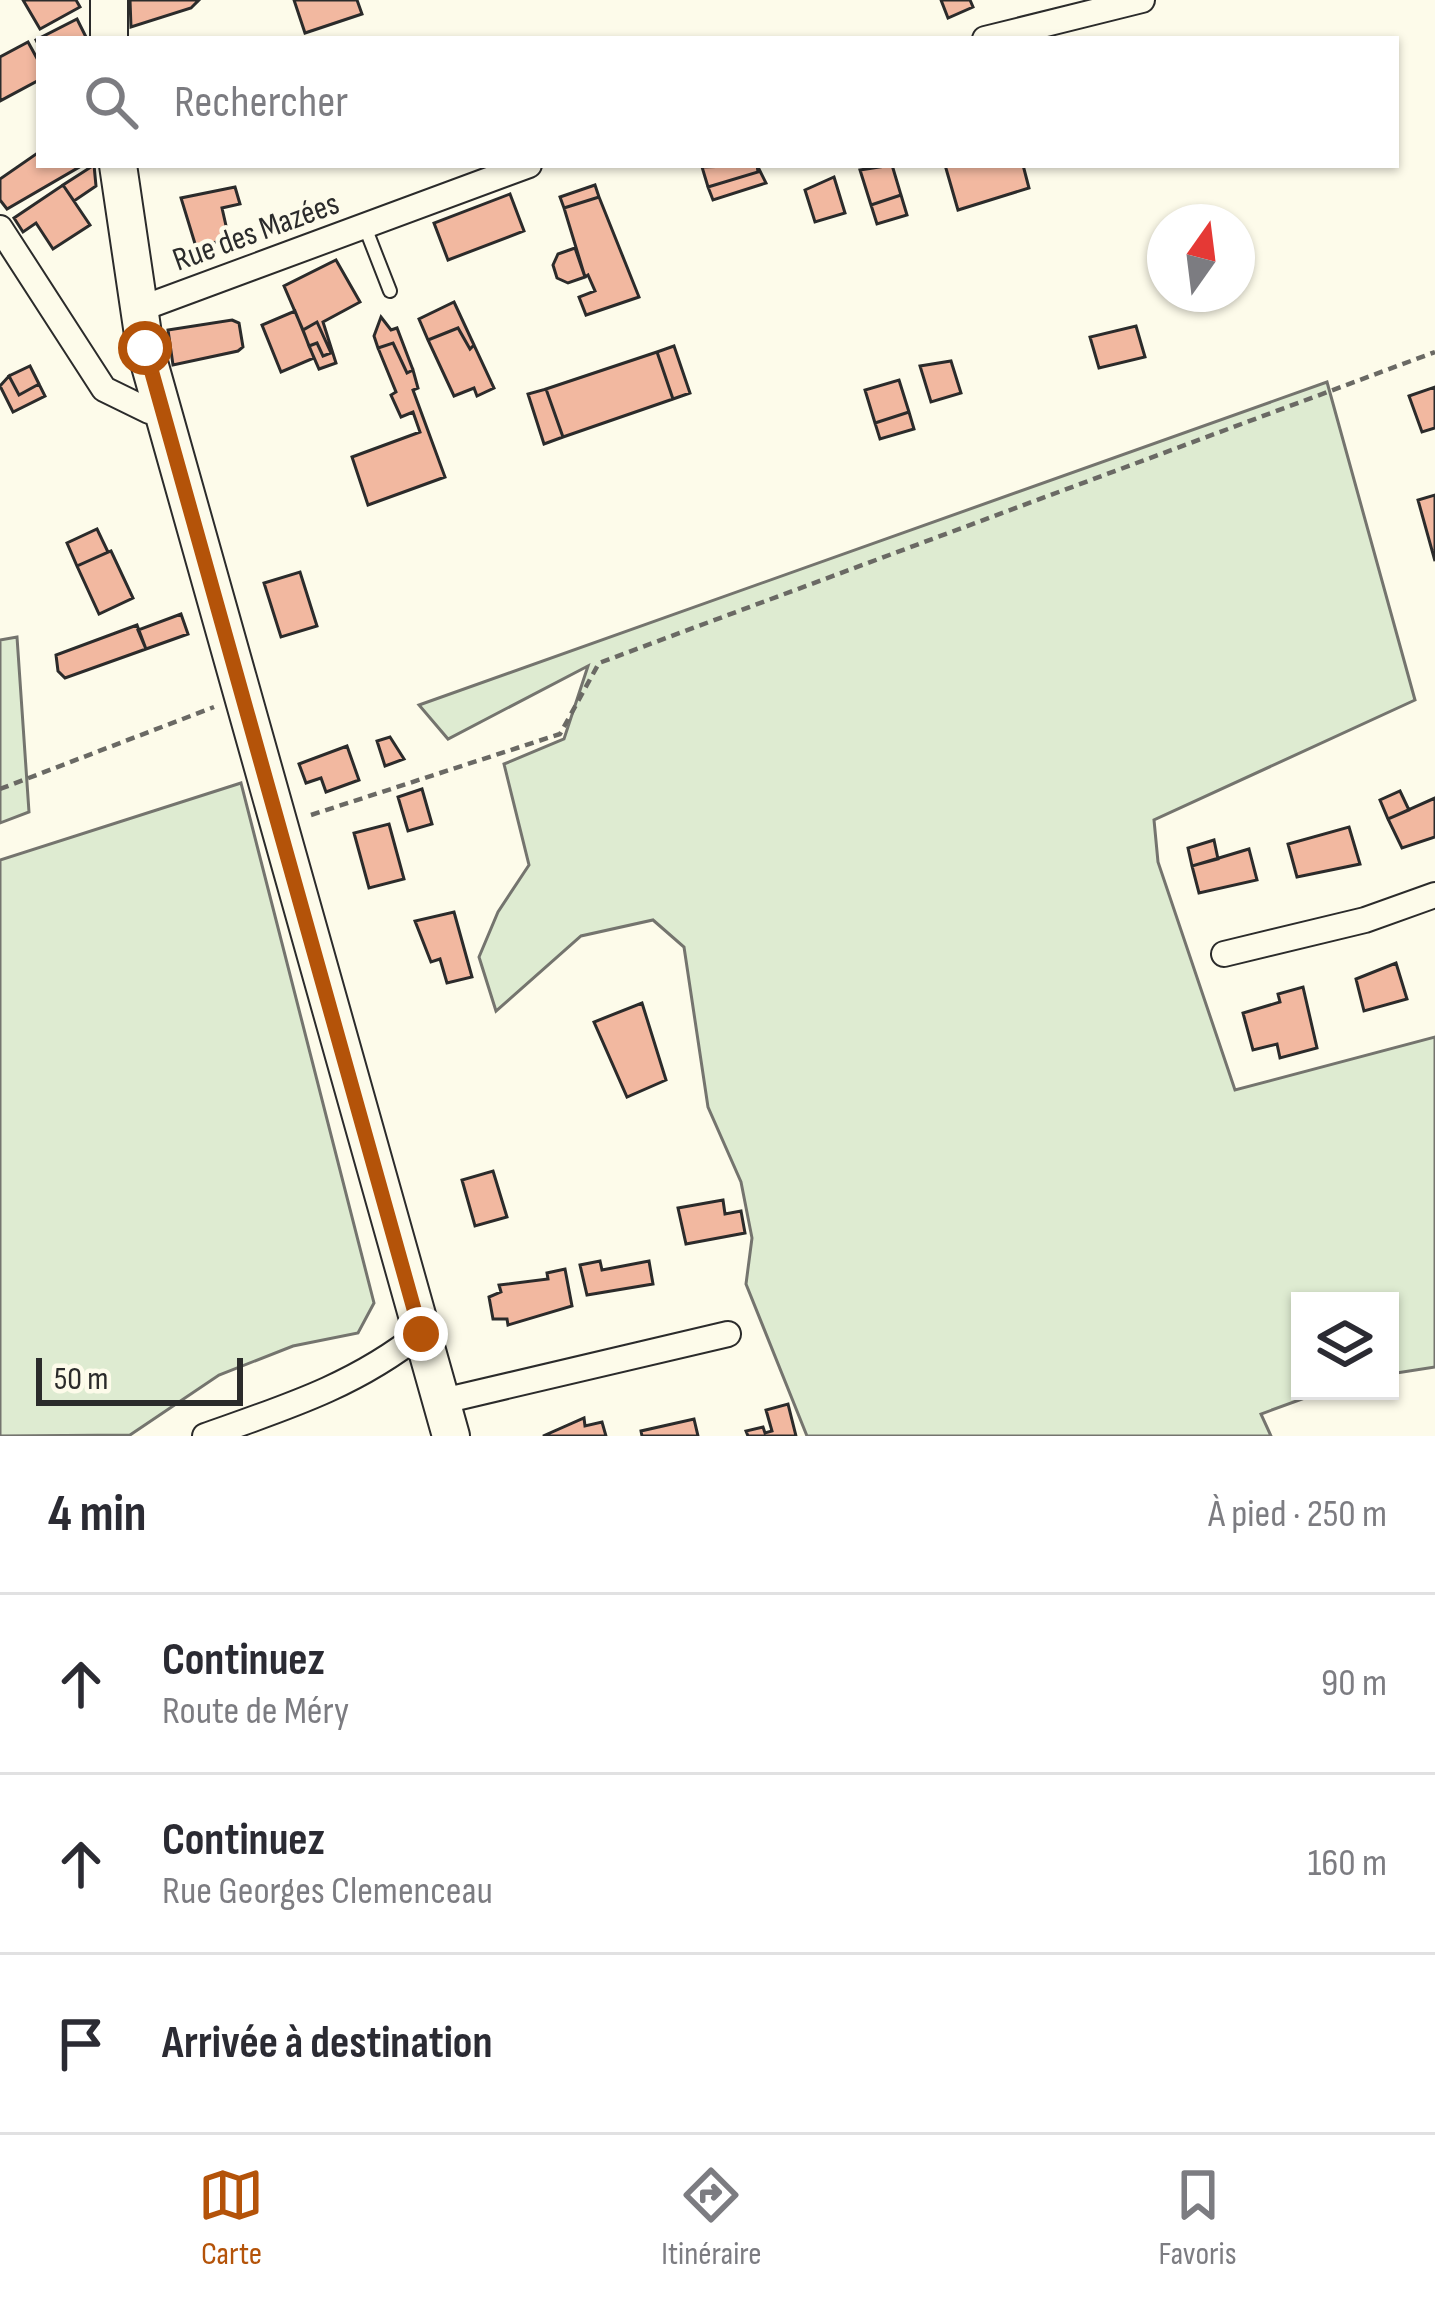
<!DOCTYPE html>
<html lang="fr">
<meta charset="utf-8">
<style>
body{margin:0;font-family:"Sofia Sans Condensed",sans-serif;background:#f2f2f3;color:#2b2b33}
.controls{position:absolute;right:36px;bottom:36px;display:grid;overflow:hidden;border-radius:0px;box-shadow:0 3px 9px #0004}
.controls button{width:108px;height:108px;display:grid;place-items:center;padding:0;border:0;border-bottom:3px solid #e1e1e2;background:#fff;color:#2b2b33;font:60px sans-serif}
.compass{position:absolute;left:1147px;top:204px;width:108px;height:108px;border-radius:50%;background:#fff;box-shadow:0 3px 9px #0004;rotate:14deg}
.scale{position:absolute;left:36px;bottom:30px;width:207px;box-sizing:border-box;padding-left:12px;border:6px solid #2b2b2b;border-top:0;font-size:33px;line-height:42px;white-space:nowrap;color:#2b2b2b;-webkit-text-stroke:9px #fdfbea;paint-order:stroke}
.stop{position:absolute;width:36px;height:36px;margin:-27px;border:9px solid #b45309;border-radius:50%;background:#fff}
.stop.end{background:#b45309;border-color:#fff;box-shadow:0 3px 12px #0008}
.list{margin:0;padding:0;list-style:none}
h2{display:flex;justify-content:space-between;align-items:center;height:156px;margin:0;padding:0 48px;font-size:51px}
h2 small{font-size:39px;font-weight:400;color:#7c7c81}
.list li{display:grid;grid-template-columns:78px 1fr auto;gap:36px;align-items:center;box-sizing:border-box;height:180px;padding:0 48px;border-top:3px solid #e1e1e2}
.list b{display:block;font-size:45px;white-space:nowrap}
.list p{margin:0;font-size:39px;white-space:nowrap;color:#7c7c81}
.list em{font-size:39px;font-style:normal;color:#7c7c81}
.icon{flex:none;width:66px;height:66px;fill:none;stroke:currentColor;stroke-width:2;stroke-linecap:round;stroke-linejoin:round}
.map{position:relative;flex:none;width:1435px;height:1436px;overflow:hidden}
.search{position:absolute;background:#fff;box-shadow:0 3px 9px #0004;left:36px;right:36px;top:36px;height:132px;display:flex;align-items:center;gap:30px;box-sizing:border-box;padding:0 42px;border-radius:0px;color:#7c7c81;font-size:45px}
.sheet{height:696px;background:#fff}
nav{display:flex;justify-content:space-around;align-items:center;box-sizing:border-box;height:168px;border-top:3px solid #e1e1e2;background:#fff;font-size:33px;color:#7c7c81}
nav a{display:grid;justify-items:center;gap:6px}
nav .on{color:#b45309}
.map>svg:first-child{display:block}
</style>
<div class="map">
<svg width="1435" height="1436" viewBox="0 0 1435 1436">
<rect width="100%" height="100%" fill="#fdfbea"/>
<path fill="#deebd1" stroke="#74746e" stroke-width="3" d="M1327 382 1415 700 1154 820 1158 862 1235 1090 1435 1037V1367L1390 1374V1301H1300V1391H1324L1261 1414 1271 1436H807L746 1284 752 1238 741 1182 708 1107 684 947 653 920 581 936 496 1011 479 957 498 912 529 865 504 764 564 739 588 666 448 739 419 705Z
M17 637 29 812 0 823V640Z
M241 783 374 1303 358 1333 293 1346 219 1375 130 1435 0 1436V860Z"/>
<path fill="#f2b8a0" stroke="#2b2b2b" stroke-width="3" d="M23 0H76L80 7 40 29Z
M130 0H199L191 8 131 27Z
M294 0H357L362 14 305 33Z
M941 0H970L973 7 948 18Z
M77 19 87 39H39V46L36 40Z
M28 42 39 62V80L0 101V57Z
M39 152V165L81 166 7 209 0 200V179Z
M94 165 96 186 74 201 63 185Z
M757 165 758 172 708 187 702 167Z
M757 165 766 183 713 200 708 187 758 172Z
M892 165 901 195 871 205 860 170Z
M945 165H1023L1029 188 958 210Z
M834 177 845 213 815 222 805 190Z
M63 185 90 225 53 249 36 223 23 232 14 218Z
M595 185 599 197 564 208 560 197Z
M235 187 240 204 222 208 229 239 196 247 181 198Z
M510 194 524 231 448 260 434 223Z
M901 195 907 215 877 224 871 205Z
M599 197 639 297 586 315 579 297 595 291 588 275 585 277 564 208Z
M575 248 585 277 568 283 557 278 553 265 558 254Z
M336 260 360 302 323 322 336 363 319 369 309 346 317 343 323 356 331 353 317 322 303 330 284 286Z
M454 302 474 345 470 349 458 328 428 340 419 319Z
M295 311 314 358 281 372 262 325Z
M381 317 391 330 397 328 413 370 407 373 393 343 378 348 374 336Z
M232 320 239 323 243 347 238 351 173 365 168 330Z
M317 322 331 353 323 356 317 343 309 346 303 330Z
M1136 326 1145 357 1099 368 1090 337Z
M458 328 470 349 474 345 494 388 477 396 474 388 454 396 428 340Z
M393 343 407 373 413 370 418 388 413 390 445 477 368 505 352 457 420 432 413 412 401 417 391 395 396 392 378 348Z
M674 346 690 393 673 399 657 352Z
M657 352 673 399 563 437 546 389Z
M951 361 961 393 931 402 920 366Z
M30 366 39 384 19 395 9 376Z
M9 376 19 395 39 384 45 396 13 412 0 386Z
M899 380 909 412 875 423 865 390Z
M1435 387V428L1422 432 1409 396Z
M546 389 563 437 544 444 528 394Z
M909 412 914 429 880 439 875 423Z
M1435 495V561L1418 500Z
M97 529 108 552 77 566 67 543Z
M111 551 133 598 99 614 77 566Z
M300 572 317 626 281 637 264 583Z
M181 614 188 634 146 649 138 630Z
M137 625 146 649 65 678 58 671 56 655Z
M390 737 404 759 385 766 377 741Z
M347 746 359 780 326 792 321 778 306 783 299 764Z
M422 789 432 824 408 831 398 797Z
M1400 791 1409 810 1388 819 1380 800Z
M1435 798V837L1402 848 1388 819Z
M389 824 404 879 369 888 354 833Z
M1349 827 1360 864 1297 877 1288 844Z
M1214 840 1218 859 1192 866 1188 848Z
M1249 849 1257 880 1199 893 1192 866Z
M454 912 472 977 447 983 440 959 431 962 415 921Z
M1396 963 1407 999 1364 1011 1356 979Z
M1303 987 1317 1048 1280 1058 1277 1044 1253 1050 1243 1013 1280 1002 1278 994Z
M642 1003 666 1080 627 1097 594 1022Z
M493 1171 507 1217 475 1226 462 1180Z
M723 1200 725 1214 741 1211 745 1233 686 1244 678 1208Z
M600 1261 602 1270 649 1261 653 1284 587 1295 580 1265Z
M565 1269 572 1306 508 1325 507 1319H493L489 1297 501 1292 499 1285 548 1279 547 1273Z
M788 1404 796 1436H748L746 1431 763 1427 765 1433 772 1431 766 1410Z
M584 1418 585 1426 602 1422 606 1436H543Z
M694 1419 698 1436H642L641 1431Z"/>
<g fill="none" stroke-linecap="round" stroke-linejoin="round">
<defs>
<path id="service" d="M365 227 390 291"/>
<path id="minor" d="M985 39 1142 0
M0 228 104 389 149 411 161 406
M140 309 529 165
M1224 954 1365 920 1435 895
M443 1401 728 1334
M205 1436C284 1408 355 1386 421 1333"/>
<path id="secondary" d="M109 0V39
M118 165 145 348 451 1436"/>
</defs>
<use href="#service" stroke="#2b2b2b" stroke-width="16"/>
<use href="#minor" stroke="#2b2b2b" stroke-width="28"/>
<use href="#secondary" stroke="#2b2b2b" stroke-width="40"/>
<path stroke="#6a6964" stroke-width="4.5" stroke-dasharray="9 6" stroke-linecap="butt" d="M0 789 214 707
M311 815 560 734 599 663 1435 352"/>
<use href="#service" stroke="#fdfbea" stroke-width="12"/>
<use href="#minor" stroke="#fdfbea" stroke-width="24"/>
<use href="#secondary" stroke="#fdfbea" stroke-width="36"/>
</g>
<g fill="none" stroke-linecap="round" stroke-linejoin="round">
<path stroke="#b45309" stroke-width="15" d="M145 348 421 1334"/>
</g>
<g text-anchor="middle" dominant-baseline="central" stroke-width="9" stroke-linejoin="round" paint-order="stroke">
<g font-size="33" fill="#2b2b2b" stroke="#fdfbea">
<text transform="translate(256 232) rotate(-20)">Rue des Mazées</text>
</g>
</g>
</svg>
<div class="controls">
<button><svg class="icon" aria-label="layers" viewBox="0 0 24 24"><path d="M12 4l9 5-9 5-9-5zM3 14l9 5 9-5"/></svg></button>
</div>
<svg class="compass" viewBox="-18 -18 36 36"><path d="M0-13l5 13h-10z" fill="#e53935"/><path d="M0 13l5-13h-10z" fill="#7c7c81"/></svg>
<div class="scale">50 m</div>
<div class="stop" style="left:145px;top:348px"></div>
<div class="stop end" style="left:421px;top:1334px"></div>
<div class="search"><svg class="icon" aria-label="search" viewBox="0 0 24 24"><circle cx="10" cy="10" r="6"/><path d="M15 15l6 6"/></svg>Rechercher</div>
</div>
<section class="sheet">
<h2>4 min<small>À pied · 250 m</small></h2>
<ul class="list">
<li><svg class="icon" aria-label="ahead" viewBox="0 0 24 24"><path d="M12 20V5M6 11l6-6 6 6"/></svg><div><b>Continuez</b><p>Route de Méry</p></div><em>90 m</em></li>
<li><svg class="icon" aria-label="ahead" viewBox="0 0 24 24"><path d="M12 20V5M6 11l6-6 6 6"/></svg><div><b>Continuez</b><p>Rue Georges Clemenceau</p></div><em>160 m</em></li>
<li><svg class="icon" aria-label="arrive" viewBox="0 0 24 24"><path d="M6 21V4h12l-3 4 3 4H6"/></svg><div><b>Arrivée à destination</b></div></li>
</ul>
</section>
<nav>
<a class="on"><svg class="icon" aria-label="map" viewBox="0 0 24 24"><path d="M3 6l6-2 6 2 6-2v14l-6 2-6-2-6 2zM9 4v14M15 6v14"/></svg>Carte</a>
<a><svg class="icon" aria-label="directions" viewBox="0 0 24 24"><path d="M12 3l9 9-9 9-9-9zM9 14v-3h6M13 9l2 2-2 2"/></svg>Itinéraire</a>
<a><svg class="icon" aria-label="saved" viewBox="0 0 24 24"><path d="M7 4h10v16l-5-4-5 4z"/></svg>Favoris</a>
</nav>
